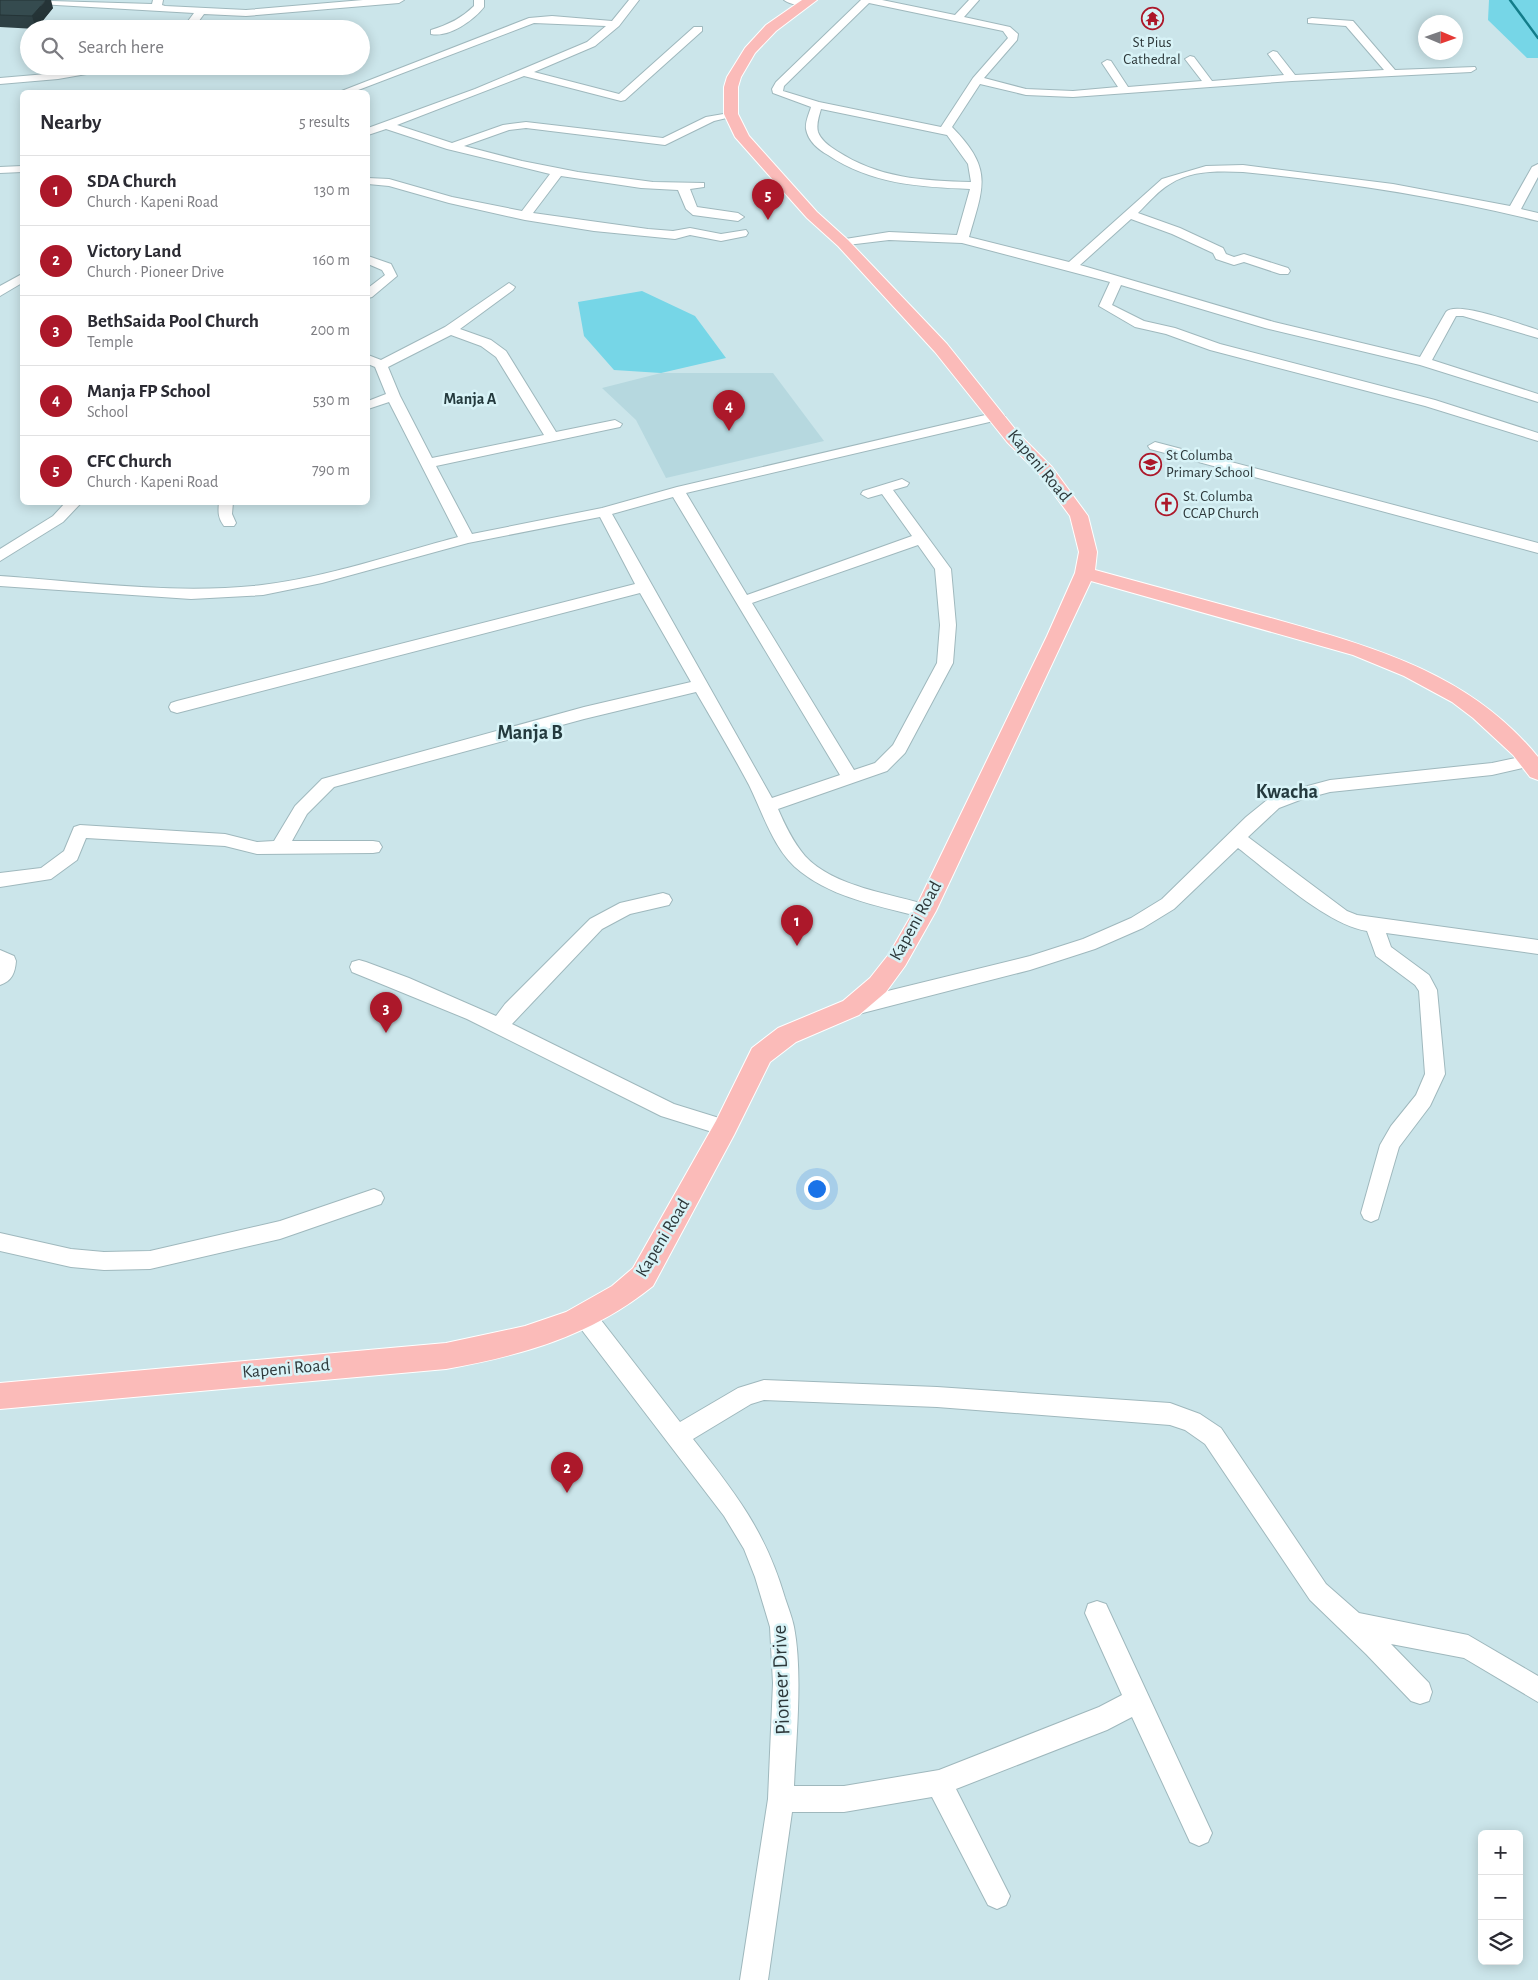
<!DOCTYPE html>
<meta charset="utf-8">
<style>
body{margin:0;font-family:"Alegreya Sans",sans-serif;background:#f2f2f3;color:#2b2b33}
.controls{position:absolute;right:15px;bottom:15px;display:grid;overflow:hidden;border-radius:8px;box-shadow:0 2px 12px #0003}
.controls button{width:45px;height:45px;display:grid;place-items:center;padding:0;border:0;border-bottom:1px solid #e1e1e2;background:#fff;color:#2b2b33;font:25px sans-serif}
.compass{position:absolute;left:1418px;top:15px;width:45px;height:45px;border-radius:50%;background:#fff;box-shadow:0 2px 12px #0003;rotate:92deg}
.you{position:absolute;left:816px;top:1188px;width:18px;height:18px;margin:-12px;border:4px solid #fff;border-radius:50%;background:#1a73e8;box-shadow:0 0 0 8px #1a73e833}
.badge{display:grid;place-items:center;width:32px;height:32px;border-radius:50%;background:#ac182a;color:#fff;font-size:16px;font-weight:700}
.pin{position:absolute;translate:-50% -41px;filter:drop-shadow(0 1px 2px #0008)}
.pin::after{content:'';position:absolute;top:26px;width:18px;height:15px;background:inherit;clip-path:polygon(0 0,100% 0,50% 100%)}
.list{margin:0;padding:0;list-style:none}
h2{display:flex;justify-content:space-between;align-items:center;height:65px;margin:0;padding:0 20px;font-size:21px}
h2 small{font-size:16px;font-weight:400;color:#7c7c81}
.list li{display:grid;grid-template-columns:32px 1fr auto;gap:15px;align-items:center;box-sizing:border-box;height:70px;padding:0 20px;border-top:1px solid #e1e1e2}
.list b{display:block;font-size:19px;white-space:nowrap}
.list p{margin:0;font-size:16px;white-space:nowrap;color:#7c7c81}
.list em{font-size:16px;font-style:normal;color:#7c7c81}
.icon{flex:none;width:28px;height:28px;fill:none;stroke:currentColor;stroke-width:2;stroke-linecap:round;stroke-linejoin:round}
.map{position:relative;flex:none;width:1538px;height:1980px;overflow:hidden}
.search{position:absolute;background:#fff;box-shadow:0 2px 12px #0003;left:20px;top:20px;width:350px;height:55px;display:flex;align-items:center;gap:12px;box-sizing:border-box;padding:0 18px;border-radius:28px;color:#7c7c81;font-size:19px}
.panel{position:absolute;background:#fff;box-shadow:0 2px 12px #0003;left:20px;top:90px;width:350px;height:415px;border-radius:8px}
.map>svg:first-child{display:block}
</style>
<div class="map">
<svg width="1538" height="1980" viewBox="0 0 1538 1980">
<rect width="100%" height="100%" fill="#cbe5ea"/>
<path fill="#b6d8df" d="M661 373H773L824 441 666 478 636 420 602 388Z"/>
<path fill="#76d6e7" d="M1489 0H1538V58H1527L1488 20Z
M642 291 695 316 726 358 661 373 614 370 584 336 578 302Z"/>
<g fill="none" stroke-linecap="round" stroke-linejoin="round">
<path stroke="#137d8a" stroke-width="2.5" d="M1510 0 1538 38"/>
<defs>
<path id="minor" d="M17 0 152 4 153 0H163L162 5 165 6 246 10 363 0H404L399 3 246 16 204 14 193 29H182L194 13 22 3Z
M474 0H484V7C474 20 449 38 431 34V30C448 25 462 18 474 6Z
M629 0H639L619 26 595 46 534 72 619 94 694 27H702V31L625 100 621 101 524 76 397 125 452 143 503 125 526 122 663 138 706 117 735 112V116L714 121 665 145 526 128 509 130 464 146 522 161 578 172 653 182 704 183V187L690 189 697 207 738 213 744 217 738 221 693 215 686 209 678 190 641 188 561 176 533 213 648 229 673 231 690 228 721 234 746 230 748 233 746 236 721 241 690 235 675 239 594 231 525 220 449 203 389 186 368 184V178L389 179 452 197 522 211 550 174 447 149 386 129 368 135V128L475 89 587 42 606 26 534 23 353 92H339L529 18 552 16 612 21Z
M784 0H810L811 2C805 7 790 5 784 0Z
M861 0H882L955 15 969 0H979L964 17 1010 27 1018 34 1017 40 984 78 1026 89 1073 91 1118 87 1102 63 1107 60 1111 61 1128 87 1202 81 1185 59 1190 56 1194 57 1212 81 1284 75 1268 54 1273 51 1277 52 1295 75 1384 70 1346 26 1308 23V19L1312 18 1353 21 1395 70 1475 67 1476 69 1471 72 1292 81 1073 97 1026 95 980 84 952 127C993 169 984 185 969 237L1069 262 1162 179 1206 166 1243 165 1393 184 1510 206 1532 167 1538 164V177L1521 209 1538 213V221C1441 197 1342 182 1243 172 1220 171 1191 170 1170 184 1158 191 1148 203 1138 213L1180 228 1223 248 1226 254 1234 257 1244 254 1288 268 1290 271 1288 274H1280L1244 262 1234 265 1216 259 1213 253 1172 234 1131 219 1080 265 1274 322 1420 357 1446 312C1456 300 1522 325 1538 330V338L1463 316H1456L1432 360 1538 394V402L1420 365 1265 328 1121 285 1112 305 1144 321 1175 328 1220 344 1435 400 1538 433V441L1425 406 1210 350 1166 334 1135 327 1099 306 1110 282 962 243 889 240 839 246 837 243 839 240 889 232 957 235 970 189C919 187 871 184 828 155 819 150 808 141 806 129 805 122 809 114 811 107L773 93 772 89 776 82ZM869 3 1003 31 1008 38 973 78 941 127 819 102 783 91 784 86ZM821 109 947 135 968 164 971 182C923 181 878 178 837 151 829 146 821 140 818 132 816 124 819 116 821 109Z
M95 66H120L115 69 58 79 0 84V78L58 73Z
M22 166V172L0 173V167Z
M368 256 391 264 397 276 372 297 368 298V288L385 275 382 270 368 264Z
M22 274V283L0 296V286Z
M509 283 515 287 513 290 460 329 491 340 506 351 556 432 615 420 622 424 620 427 436 466 472 534 602 508 677 487 998 412 1005 416 998 420 686 493 747 595 912 536 882 494 868 498 861 494 863 491 902 479 909 483 907 486 893 490 951 569 956 625 953 663 905 753 887 771 778 809C785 825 793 842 805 856 833 887 893 894 931 906L934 911 931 916 925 918C884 907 835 899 801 872 774 852 763 813 749 785 732 753 714 723 696 692L584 719 334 787 307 814 292 841H373L379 842 382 847 379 852 373 853 257 854 225 846 86 838 77 860 51 879 0 887V873L41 868 64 851 74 827 80 825 225 834 257 842 274 841 295 806 322 779 584 707 691 682 640 593 177 713 171 711 169 707 171 703 177 701 635 584 600 517 468 543 322 583 263 595 191 599 0 586V576C86 582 176 595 262 585 328 577 394 554 458 537L389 402 368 409V401L386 394 375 367 368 364V355L381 360 445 327ZM451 335 481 346 496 357 544 435 432 458 400 396 388 367ZM673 497 840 775 772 798 612 514ZM918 545 935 569 940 625 937 663 893 745 875 763 854 770 752 603Z
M1155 442 1538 543V553L1150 449 1148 446Z
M66 502H82L63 522 0 561V549L53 516Z
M219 502H233L232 514 236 523 234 526H224C218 518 218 512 219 502Z
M1530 755 1536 757 1538 760 1536 765 1492 775 1330 792 1300 800 1279 808 1248 837 1347 911 1357 915 1538 940V954L1386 933 1391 947 1429 975 1437 990 1445 1074 1430 1106 1399 1147 1378 1219 1371 1222 1364 1219 1361 1213 1380 1145 1391 1126 1416 1095 1425 1074 1419 991 1415 985 1376 956 1367 931C1327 925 1271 873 1238 848L1174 909 1143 928 1095 949 1030 970 851 1016 844 1013 842 1008 844 1003 851 1000 1030 956 1083 939 1131 918 1162 899 1246 817 1267 800 1289 791 1330 780 1492 763Z
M663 893 669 895 672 900 669 905 630 914 602 929 512 1024 674 1104 732 1122 735 1128 732 1134 725 1136 661 1116 467 1019 352 972 350 967 352 962 359 960 366 962 409 978 496 1016 505 1004 590 919 620 903Z
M0 950 14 956 16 961C15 973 12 981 0 985Z
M374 1189 381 1192 384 1198 381 1204 280 1239 150 1269 104 1270 71 1267 0 1251V1233L71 1249 104 1252 150 1251 280 1221Z
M586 1308 594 1311 680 1422 738 1388 764 1380 937 1387 1170 1403 1200 1414 1221 1428 1326 1584 1359 1613 1468 1635 1538 1676V1702L1464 1658 1391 1644 1429 1683 1432 1692 1429 1701 1420 1704 1411 1701 1366 1654 1310 1600 1205 1444 1185 1430 1170 1425 937 1407 764 1400 751 1404 693 1439C735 1493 765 1530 785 1598 788 1607 792 1617 794 1627 803 1674 796 1738 794 1786H844L939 1770 1099 1707 1122 1695 1085 1613 1088 1604 1097 1601 1106 1604 1212 1833 1208 1842 1199 1846 1190 1842 1132 1717 1107 1730 956 1789 1010 1896 1006 1905 997 1909 988 1905 932 1797 844 1812H792L768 1980H740L768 1799 773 1683 770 1627 755 1577 744 1549 724 1516 578 1325 575 1318 578 1311Z"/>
<path id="major" d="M802 0H817L776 31 755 53 741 77 738 87V114L749 136 817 212 848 240 947 344 1019 434 1052 467 1088 516 1097 552 1095 570C1152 586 1210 601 1267 617 1369 646 1468 671 1538 757V780L1530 777 1513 755 1473 718 1452 702 1404 676 1353 655 1091 581 936 911 905 966 886 992 859 1015 796 1042 770 1062 734 1135 653 1286C591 1336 523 1355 446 1369L0 1409V1383L446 1343 525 1326 566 1312 612 1286 633 1268 716 1121 752 1048 778 1028 843 1001 870 978 889 954 915 909 1047 636 1075 573 1079 552 1070 516 1040 475 1007 442 935 352 838 246 807 218 735 137 724 114V87L727 77 745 48 766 25Z"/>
</defs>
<use href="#minor" stroke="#9fb8bd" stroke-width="2"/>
<use href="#major" stroke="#fff" stroke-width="2"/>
<use href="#minor" fill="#fff" fill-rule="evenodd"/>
<use href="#major" fill="#fbbbb9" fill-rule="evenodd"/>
</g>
<path fill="#2e4044" d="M0 0 53 8 36 29 0 27Z"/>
<path fill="#253437" d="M46 0H51L53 8 36 29 32 16Z"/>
<path fill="#354b4f" stroke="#253437" d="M0 0H46L32 16 0 15Z"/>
<defs>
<symbol id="temple-ring" viewBox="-11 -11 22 22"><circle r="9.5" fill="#d8f3f7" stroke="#ac182a" stroke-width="1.5"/><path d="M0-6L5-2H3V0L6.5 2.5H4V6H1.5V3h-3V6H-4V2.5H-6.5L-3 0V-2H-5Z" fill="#ac182a"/></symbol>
<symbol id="school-ring" viewBox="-11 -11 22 22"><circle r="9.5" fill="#d8f3f7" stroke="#ac182a" stroke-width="1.5"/><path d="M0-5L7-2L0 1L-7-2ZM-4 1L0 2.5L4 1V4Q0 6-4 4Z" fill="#ac182a"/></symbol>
<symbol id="church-ring" viewBox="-11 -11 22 22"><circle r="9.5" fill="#d8f3f7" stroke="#ac182a" stroke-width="1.5"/><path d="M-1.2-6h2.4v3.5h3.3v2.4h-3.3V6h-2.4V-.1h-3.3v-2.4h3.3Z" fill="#ac182a"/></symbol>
</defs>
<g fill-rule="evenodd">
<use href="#temple-ring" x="1140" y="6" width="25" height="25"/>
<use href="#school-ring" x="1138" y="452" width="25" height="25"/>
<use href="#church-ring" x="1154" y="492" width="25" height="25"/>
</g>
<g text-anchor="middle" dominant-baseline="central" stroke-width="5" stroke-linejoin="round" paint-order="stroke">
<g font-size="15" fill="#2d383a" stroke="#d8f3f7" text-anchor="start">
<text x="1152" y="42" text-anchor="middle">St Pius<tspan x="1152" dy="17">Cathedral</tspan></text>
<text x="1166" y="455">St Columba<tspan x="1166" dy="17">Primary School</tspan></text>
<text x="1183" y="496">St. Columba<tspan x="1183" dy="17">CCAP Church</tspan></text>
</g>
<g font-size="16" font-weight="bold" fill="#243a3e" stroke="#d8f3f7">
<text x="470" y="399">Manja A</text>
</g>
<g font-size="18" fill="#2d383a" stroke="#d8f3f7">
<text transform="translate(1039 466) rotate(50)">Kapeni Road</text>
<text transform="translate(916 921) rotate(-61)">Kapeni Road</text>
<text transform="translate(663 1238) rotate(-59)">Kapeni Road</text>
<text transform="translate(286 1369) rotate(-5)">Kapeni Road</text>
</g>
<g font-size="20" font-weight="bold" fill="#243a3e" stroke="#d8f3f7">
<text x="530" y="733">Manja B</text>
<text x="1287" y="792">Kwacha</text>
</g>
<g font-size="21" fill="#2d383a" stroke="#d8f3f7">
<text transform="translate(781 1680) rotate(-92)">Pioneer Drive</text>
</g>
</g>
</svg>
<div class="controls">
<button>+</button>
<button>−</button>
<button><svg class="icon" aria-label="layers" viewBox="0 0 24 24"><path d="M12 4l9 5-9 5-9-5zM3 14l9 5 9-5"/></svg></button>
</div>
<svg class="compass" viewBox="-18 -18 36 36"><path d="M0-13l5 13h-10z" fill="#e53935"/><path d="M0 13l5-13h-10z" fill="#7c7c81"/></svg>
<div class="you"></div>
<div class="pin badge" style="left:797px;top:946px">1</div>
<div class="pin badge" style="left:567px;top:1493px">2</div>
<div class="pin badge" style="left:386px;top:1033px">3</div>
<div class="pin badge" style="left:729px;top:431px">4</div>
<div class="pin badge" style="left:768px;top:220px">5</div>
<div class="search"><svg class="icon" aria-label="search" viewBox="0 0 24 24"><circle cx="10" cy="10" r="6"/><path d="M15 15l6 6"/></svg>Search here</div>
<section class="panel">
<h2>Nearby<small>5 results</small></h2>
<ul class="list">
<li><span class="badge">1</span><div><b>SDA Church</b><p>Church · Kapeni Road</p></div><em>130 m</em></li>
<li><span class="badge">2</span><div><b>Victory Land</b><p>Church · Pioneer Drive</p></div><em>160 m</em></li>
<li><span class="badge">3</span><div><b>BethSaida Pool Church</b><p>Temple</p></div><em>200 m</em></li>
<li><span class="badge">4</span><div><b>Manja FP School</b><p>School</p></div><em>530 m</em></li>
<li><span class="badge">5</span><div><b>CFC Church</b><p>Church · Kapeni Road</p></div><em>790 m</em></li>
</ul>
</section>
</div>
